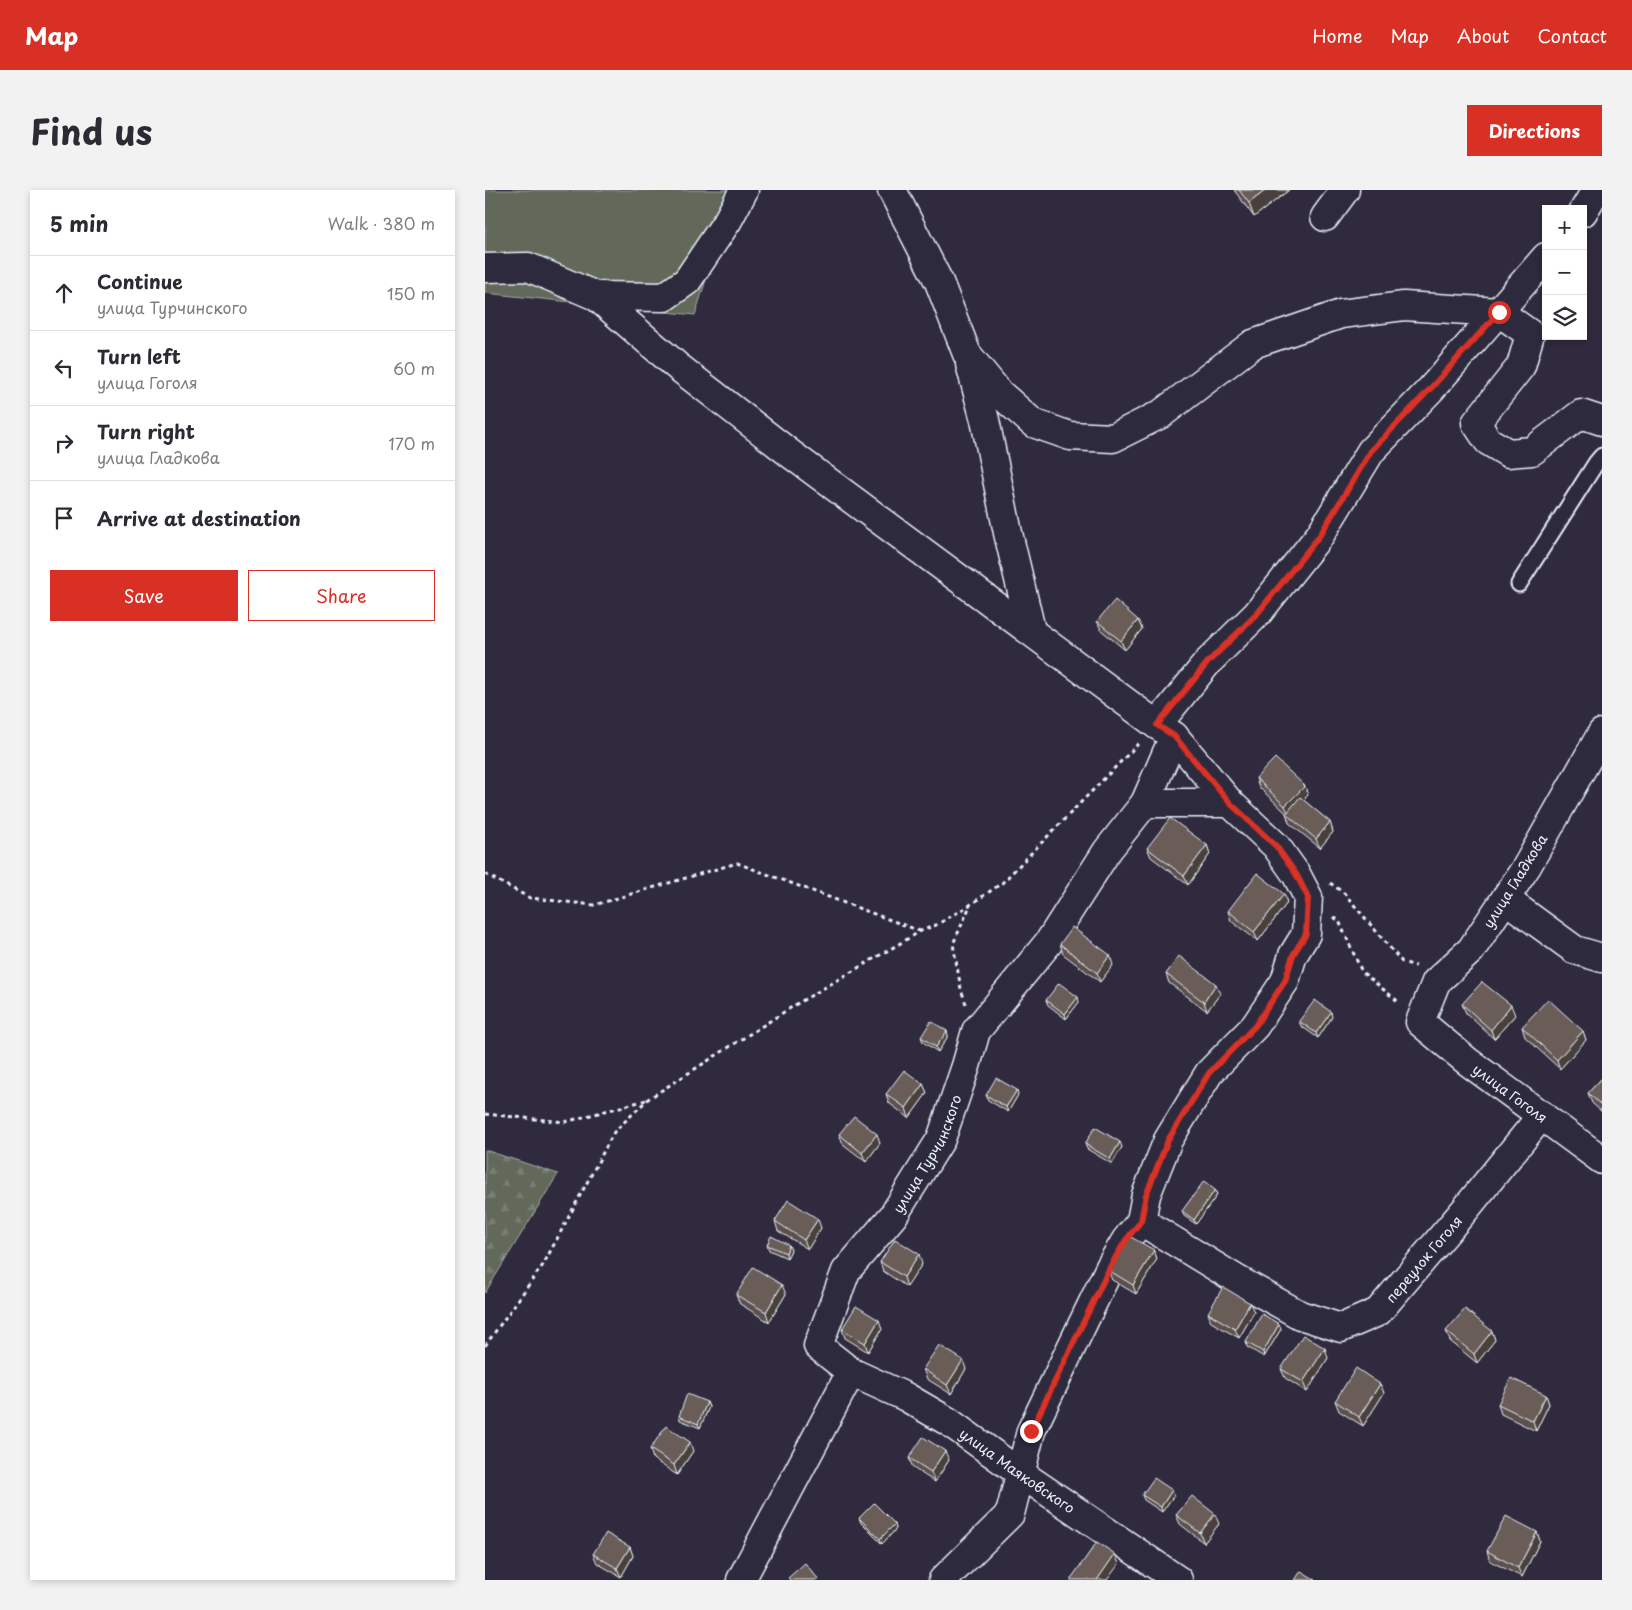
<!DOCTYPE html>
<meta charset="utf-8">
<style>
body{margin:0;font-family:"Playpen Sans",sans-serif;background:#f2f2f3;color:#2b2b33}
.controls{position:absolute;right:15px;top:15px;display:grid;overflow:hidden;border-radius:0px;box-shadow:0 2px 8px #0003}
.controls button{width:45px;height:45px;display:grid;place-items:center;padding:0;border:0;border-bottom:1px solid #e1e1e2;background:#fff;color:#2b2b33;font:25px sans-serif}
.stop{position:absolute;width:15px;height:15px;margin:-11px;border:4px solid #d93025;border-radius:50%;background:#fff}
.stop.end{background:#d93025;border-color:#fff;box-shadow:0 1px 5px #0008}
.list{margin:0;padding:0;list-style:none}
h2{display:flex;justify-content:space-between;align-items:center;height:65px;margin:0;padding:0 20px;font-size:21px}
h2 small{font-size:16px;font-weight:400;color:#7c7c81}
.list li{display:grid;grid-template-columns:32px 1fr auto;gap:15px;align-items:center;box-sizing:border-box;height:75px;padding:0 20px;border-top:1px solid #e1e1e2}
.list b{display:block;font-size:19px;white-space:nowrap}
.list p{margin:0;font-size:16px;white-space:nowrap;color:#7c7c81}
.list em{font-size:16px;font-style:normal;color:#7c7c81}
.actions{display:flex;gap:10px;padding:15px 20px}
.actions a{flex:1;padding:11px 0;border:1px solid #d93025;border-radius:0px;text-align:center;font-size:18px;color:#d93025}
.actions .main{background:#d93025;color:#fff}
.icon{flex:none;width:28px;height:28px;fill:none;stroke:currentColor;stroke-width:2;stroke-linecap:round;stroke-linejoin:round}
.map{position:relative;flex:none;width:1117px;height:1390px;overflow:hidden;border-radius:0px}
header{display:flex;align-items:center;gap:30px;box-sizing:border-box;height:70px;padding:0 25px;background:#d93025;color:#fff}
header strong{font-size:24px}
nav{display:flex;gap:28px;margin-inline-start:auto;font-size:18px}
.intro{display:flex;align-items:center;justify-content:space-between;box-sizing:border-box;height:120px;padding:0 30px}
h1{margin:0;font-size:35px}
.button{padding:12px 22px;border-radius:0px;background:#d93025;color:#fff;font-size:18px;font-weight:700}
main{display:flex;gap:30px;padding:0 30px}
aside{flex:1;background:#fff;border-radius:0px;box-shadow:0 2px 8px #0003}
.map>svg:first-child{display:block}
</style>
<header>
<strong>Map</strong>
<nav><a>Home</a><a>Map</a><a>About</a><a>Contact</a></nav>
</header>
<div class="intro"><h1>Find us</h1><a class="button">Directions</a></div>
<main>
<aside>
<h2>5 min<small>Walk · 380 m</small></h2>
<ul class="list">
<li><svg class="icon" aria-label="ahead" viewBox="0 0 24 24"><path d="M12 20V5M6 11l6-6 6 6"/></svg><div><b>Continue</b><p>улица Турчинского</p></div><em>150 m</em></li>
<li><svg class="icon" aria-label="left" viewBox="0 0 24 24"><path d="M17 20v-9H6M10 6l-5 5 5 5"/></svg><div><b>Turn left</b><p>улица Гоголя</p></div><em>60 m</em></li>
<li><svg class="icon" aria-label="right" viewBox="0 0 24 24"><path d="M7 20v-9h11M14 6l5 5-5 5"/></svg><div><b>Turn right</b><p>улица Гладкова</p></div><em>170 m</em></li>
<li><svg class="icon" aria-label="arrive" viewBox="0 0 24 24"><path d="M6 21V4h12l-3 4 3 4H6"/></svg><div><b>Arrive at destination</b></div></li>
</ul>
<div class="actions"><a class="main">Save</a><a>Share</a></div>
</aside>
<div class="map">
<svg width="1117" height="1390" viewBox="0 0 1117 1390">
<defs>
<pattern id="forest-firs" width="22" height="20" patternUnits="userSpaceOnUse" patternTransform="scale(1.25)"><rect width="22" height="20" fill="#62685a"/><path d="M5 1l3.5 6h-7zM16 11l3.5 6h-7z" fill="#787e72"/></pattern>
</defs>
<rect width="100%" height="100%" fill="#2f2a3d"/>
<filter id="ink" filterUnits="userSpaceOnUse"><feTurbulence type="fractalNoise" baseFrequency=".02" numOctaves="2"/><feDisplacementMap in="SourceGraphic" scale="10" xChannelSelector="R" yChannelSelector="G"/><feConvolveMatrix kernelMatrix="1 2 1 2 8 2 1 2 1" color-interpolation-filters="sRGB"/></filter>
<g filter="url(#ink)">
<path fill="url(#forest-firs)" stroke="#a5aca9" d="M0 960 73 984 0 1103Z"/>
<path fill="#62685a" stroke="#a5aca9" d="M0 0H249L210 125 0 103Z"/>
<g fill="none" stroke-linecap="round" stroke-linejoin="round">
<defs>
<path id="lane" d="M1034 394 1111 273 1117 266"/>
<g id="street">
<path d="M407 0 454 92 482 164 514 203 548 233 585 246 628 248 676 224 768 154 856 124 919 116 1014 122 1045 144 1036 176 991 233 1003 251 1023 263 1047 261 1096 224 1117 231"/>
<path d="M1098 22 1111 0"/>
<path d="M840 27 860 0"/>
<path d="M0 78 43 77 111 106 192 176 307 265 672 535 689 546 745 613 791 656 811 684 823 707 821 744 808 765 800 791 770 836 724 883 683 950 661 1005 656 1031 641 1050 625 1077 546 1241 525 1324 458 1390"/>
<path d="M111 106 179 107 202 91 243 30 259 0"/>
<path d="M485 174 500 230 523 343 546 440"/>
<path d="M672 535 723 472 772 424 835 345 886 261 946 199 1061 67"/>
<path id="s1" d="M1117 543 1042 676 986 760 951 792 935 832 982 871 1117 970"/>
<path d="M660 613 689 546"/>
<path d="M1020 709 1090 760 1117 768"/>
<path id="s2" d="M656 1031 751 1089 815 1125 856 1138 893 1122 979 1021 1057 925"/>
<path id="s3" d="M366 1182 421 1207 464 1232 535 1283 693 1390"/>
<path id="s4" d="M256 1390 366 1182 333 1156 361 1081 408 1026 456 949 481 876 491 841 564 752 622 661 660 613H745"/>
</g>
</defs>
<use href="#lane" stroke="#e8f1f8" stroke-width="19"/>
<use href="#street" stroke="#e8f1f8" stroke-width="31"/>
<path stroke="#e8f1f8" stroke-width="3" stroke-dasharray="4 4" stroke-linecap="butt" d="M0 684 45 708 109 715 252 673 435 741
M845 693 859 703 917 772 931 776
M849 727 854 731 877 782 915 813
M481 814 476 799 468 754 485 716
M0 924 80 932 161 910
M0 1156 58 1075 129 942 163 909 310 815 436 741 451 735 485 715 517 693 654 553"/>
<use href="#lane" stroke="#2f2a3d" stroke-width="15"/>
<use href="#street" stroke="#2f2a3d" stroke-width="28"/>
</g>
<path fill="#5b504d" stroke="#e8f1f8" d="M749 0H804L769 27Z
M653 430 657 439 640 460 616 440 612 431Z
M771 588 820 596 823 605 818 610 845 632 848 642 835 658 804 633 801 623 774 597Z
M722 655 725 664 703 695 666 667 662 658Z
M799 704 802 713 773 751 746 731 743 721Z
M575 754 628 775 615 792 578 764Z
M681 784 735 804 722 821 684 793Z
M561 810 594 812 581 829 563 815Z
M977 814 1030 825 1009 849 981 823Z
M847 827 833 848 816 836 814 831Z
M1037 837 1098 841 1101 850 1075 879 1040 847Z
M462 841 463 846 453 862 438 852 436 847Z
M1117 888V922L1107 913 1103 903Z
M438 894 442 903 424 928 404 913 401 904Z
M501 905H533L523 922 503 910Z
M354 944 395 953 381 972 358 954Z
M600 954 637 957 627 974 602 959Z
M730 1000 732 1005 711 1034 699 1026 697 1021Z
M290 1031 336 1038 323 1059 293 1041Z
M282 1055 306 1060 302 1068 284 1060Z
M669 1060 672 1069 651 1104 627 1090 623 1080Z
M395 1072 437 1074 422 1097 398 1081Z
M301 1104 284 1132 255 1114 251 1105Z
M769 1122 754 1148 726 1132 723 1123Z
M794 1134 796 1139 779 1167 762 1157 761 1152Z
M357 1139H397L383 1162 360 1148Z
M961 1141H1007L1010 1150 992 1173 965 1151Z
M843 1168 822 1202 800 1188 796 1179Z
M438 1179H481L466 1204 442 1189Z
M895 1194 899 1203 878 1236 854 1221 850 1211Z
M1061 1205 1064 1214 1051 1241 1016 1224 1013 1214Z
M222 1212 224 1217 215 1238 195 1230 194 1226Z
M165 1259 208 1261 192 1285 168 1269Z
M424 1268 464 1270 450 1292 428 1278Z
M687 1300 689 1305 677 1322 659 1310 657 1305Z
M691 1325 734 1334 719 1353 695 1334Z
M374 1328 410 1334 411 1339 397 1354 376 1333Z
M1052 1342 1055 1351 1037 1387 1005 1371 1002 1361Z
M145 1357 148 1366 136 1387 112 1373 108 1364Z"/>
<path fill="#4a413e" stroke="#e8f1f8" d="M781 0H804L769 27 764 13Z
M653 430 657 439 640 460 636 451Z
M820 596 823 605 804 625 800 616Z
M845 632 848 642 835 658 831 649Z
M722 655 725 664 703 695 699 686Z
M799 704 802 713 773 751 769 742Z
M625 765 628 775 615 792 612 783Z
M731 794 735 804 722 821 719 812Z
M593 807 594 812 581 829 580 824Z
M1026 815 1030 825 1009 849 1006 840Z
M846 822 847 827 833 848 831 843Z
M462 841 463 846 453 862 451 857Z
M1098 841 1101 850 1075 879 1072 870Z
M438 894 442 903 424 928 421 918Z
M532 900 533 905 523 922 521 917Z
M392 944 395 953 381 972 377 963Z
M635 952 637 957 627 974 625 969Z
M730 1000 732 1005 711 1034 709 1030Z
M333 1029 336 1038 323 1059 319 1050Z
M304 1055 306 1060 302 1068 301 1063Z
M669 1060 672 1069 651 1104 648 1095Z
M434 1064 437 1074 422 1097 419 1087Z
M297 1095 301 1104 284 1132 281 1122Z
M765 1113 769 1122 754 1148 750 1139Z
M394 1130 397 1139 383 1162 380 1153Z
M794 1134 796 1139 779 1167 778 1162Z
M1007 1141 1010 1150 992 1173 989 1164Z
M840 1158 843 1168 822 1202 818 1192Z
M478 1170 481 1179 466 1204 462 1195Z
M895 1194 899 1203 878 1236 874 1227Z
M1061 1205 1064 1214 1051 1241 1048 1231Z
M222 1212 224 1217 215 1238 213 1234Z
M205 1252 208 1261 192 1285 189 1275Z
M460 1261 464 1270 450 1292 446 1282Z
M687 1300 689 1305 677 1322 676 1317Z
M730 1324 734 1334 719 1353 715 1343Z
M410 1334 411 1339 397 1354 395 1349Z
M1052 1342 1055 1351 1037 1387 1033 1378Z
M145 1357 148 1366 136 1387 132 1378Z
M630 1364 634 1374 622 1390H612Z"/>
<path fill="#6a5d59" stroke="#e8f1f8" d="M754 0H781L764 13Z
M630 410 653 430 636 451 612 431Z
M790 568 820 596 800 616 771 588Z
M815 607 845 632 831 649 801 624Z
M685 628 722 655 699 686 662 658Z
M772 683 799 704 769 742 743 721Z
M587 737 625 765 612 783 575 754Z
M694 766 731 794 719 812 681 784Z
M997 792 1026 815 1006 840 977 814Z
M574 793 593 807 580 824 561 810Z
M1063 809 1098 841 1072 870 1037 837Z
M830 810 846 822 831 843 814 831Z
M446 831 462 841 451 857 436 847Z
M419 880 438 894 421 918 401 904Z
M511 888 532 900 521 917 501 905Z
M1117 888V916L1103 903Z
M369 926 392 944 377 963 354 944Z
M610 937 635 952 625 969 600 954Z
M719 991 730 1000 709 1030 697 1021Z
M303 1010 333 1029 319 1050 290 1031Z
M286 1046 304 1055 301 1063 282 1055Z
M644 1046 669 1060 648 1095 623 1080Z
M410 1049 434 1064 419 1087 395 1072Z
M268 1077 297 1095 281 1122 251 1105Z
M738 1097 765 1113 750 1139 723 1123Z
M371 1116 394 1130 380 1153 357 1139Z
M980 1119 1007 1141 989 1164 961 1141Z
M777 1124 794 1134 778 1162 761 1152Z
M818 1145 840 1158 818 1192 796 1179Z
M454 1155 478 1170 462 1195 438 1179Z
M871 1178 895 1194 874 1227 850 1211Z
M1026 1188 1061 1205 1048 1231 1013 1214Z
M202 1204 222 1212 213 1234 194 1226Z
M181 1236 205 1252 189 1275 165 1259Z
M438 1247 460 1261 446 1282 424 1268Z
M669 1288 687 1300 676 1317 657 1305Z
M707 1306 730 1324 715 1343 691 1325Z
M389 1313 410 1334 395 1349 374 1328Z
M1021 1326 1052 1342 1033 1378 1002 1361Z
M121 1343 145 1357 132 1378 108 1364Z
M612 1352 630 1364 612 1390H585Z
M320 1373 334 1390H305L303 1388Z
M816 1381 831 1390H810Z"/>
</g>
<g fill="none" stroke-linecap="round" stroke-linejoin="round" filter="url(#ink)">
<path stroke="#d93025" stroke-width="6" d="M546 1241 625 1077 641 1050 656 1031 661 1005 683 950 724 883 770 836 800 791 808 765 821 744 823 707 811 684 791 656 745 613 689 546 672 535 723 472 772 424 835 345 886 261 946 198 1014 122"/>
</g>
<g text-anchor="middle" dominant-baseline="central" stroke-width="5" stroke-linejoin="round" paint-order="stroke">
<g font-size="14" fill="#e8f1f8" stroke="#2f2a3d">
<text transform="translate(1030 691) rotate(-58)">улица Гладкова</text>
<text stroke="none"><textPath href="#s1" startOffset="459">улица Гоголя</textPath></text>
<text stroke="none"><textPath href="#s4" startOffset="501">улица Турчинского</textPath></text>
<text stroke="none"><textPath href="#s2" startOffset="338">переулок Гоголя</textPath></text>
<text stroke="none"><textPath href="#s3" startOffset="194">улица Маяковского</textPath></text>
</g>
</g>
</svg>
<div class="controls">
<button>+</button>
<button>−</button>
<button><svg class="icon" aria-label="layers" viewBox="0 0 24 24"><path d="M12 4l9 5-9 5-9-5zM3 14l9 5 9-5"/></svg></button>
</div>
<div class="stop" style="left:1014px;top:122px"></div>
<div class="stop end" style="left:546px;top:1241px"></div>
</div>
</main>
